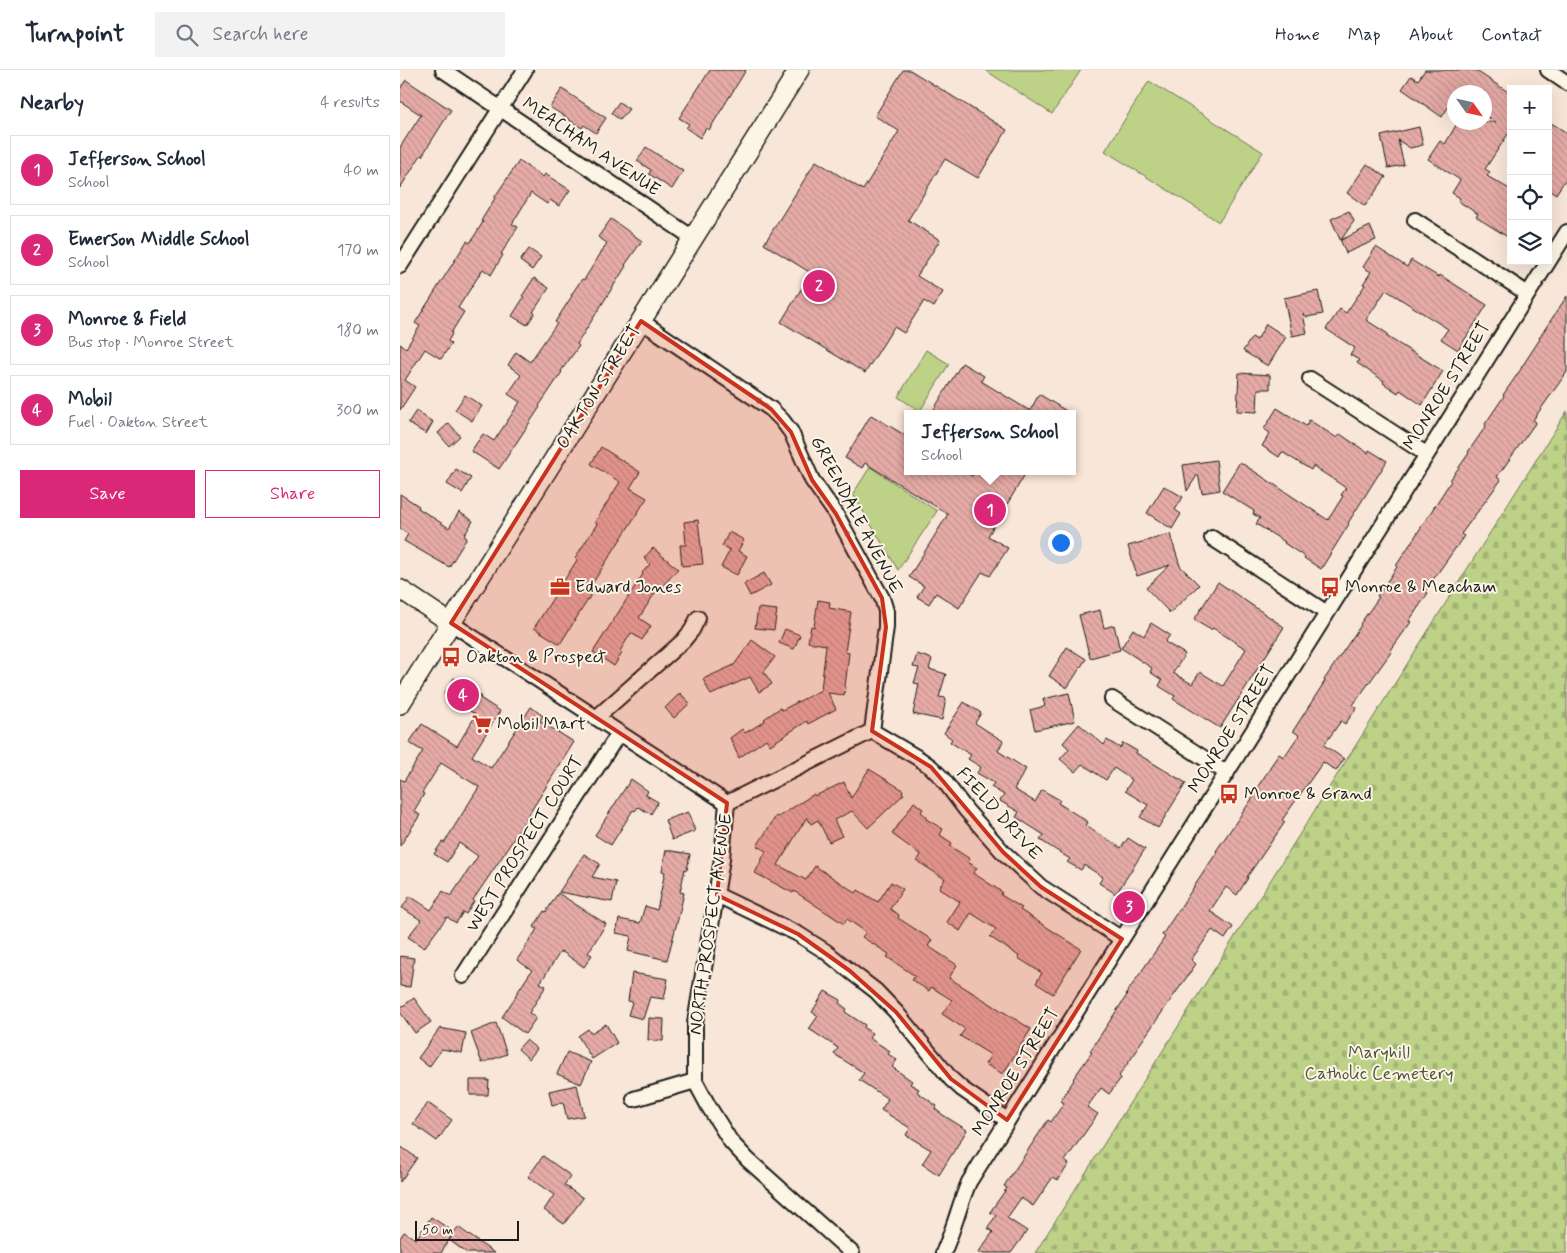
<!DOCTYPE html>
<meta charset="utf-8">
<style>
body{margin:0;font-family:Mynerve,sans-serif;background:#f2f2f3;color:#1f2937}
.controls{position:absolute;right:15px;top:15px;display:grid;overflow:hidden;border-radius:0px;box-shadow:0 5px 20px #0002}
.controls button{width:45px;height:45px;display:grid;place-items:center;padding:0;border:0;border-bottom:1px solid #e0e1e3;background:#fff;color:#1f2937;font:25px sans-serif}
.compass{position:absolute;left:1047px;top:15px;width:45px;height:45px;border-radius:50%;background:#fff;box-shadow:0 5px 20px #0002;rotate:124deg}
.scale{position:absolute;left:15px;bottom:12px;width:104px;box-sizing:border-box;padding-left:5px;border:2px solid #1c1c1c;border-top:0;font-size:14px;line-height:18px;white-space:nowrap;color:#1c1c1c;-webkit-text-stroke:4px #fcf5e5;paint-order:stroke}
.you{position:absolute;left:660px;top:472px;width:18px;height:18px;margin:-12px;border:4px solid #fff;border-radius:50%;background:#1a73e8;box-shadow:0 0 0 8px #1a73e833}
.badge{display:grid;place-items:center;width:32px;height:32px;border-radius:50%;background:#db2777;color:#fff;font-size:16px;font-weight:700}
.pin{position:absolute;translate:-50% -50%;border:2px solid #fff;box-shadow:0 1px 5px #0006}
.popup{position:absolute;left:504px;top:340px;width:172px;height:65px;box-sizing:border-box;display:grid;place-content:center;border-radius:0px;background:#fff;filter:drop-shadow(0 1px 4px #0005);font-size:16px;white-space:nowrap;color:#747a83}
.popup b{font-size:19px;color:#1f2937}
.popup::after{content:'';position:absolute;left:50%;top:100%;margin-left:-10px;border:10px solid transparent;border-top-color:#fff}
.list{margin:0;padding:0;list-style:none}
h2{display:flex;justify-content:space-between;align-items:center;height:65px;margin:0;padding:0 20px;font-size:21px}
h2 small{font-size:16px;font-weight:400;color:#747a83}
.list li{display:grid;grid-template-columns:32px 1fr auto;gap:15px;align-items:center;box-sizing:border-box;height:70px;margin:0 10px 10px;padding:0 10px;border:1px solid #e0e1e3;border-radius:0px}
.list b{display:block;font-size:19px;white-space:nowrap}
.list p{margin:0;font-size:16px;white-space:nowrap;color:#747a83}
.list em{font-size:16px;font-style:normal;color:#747a83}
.actions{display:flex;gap:10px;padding:15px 20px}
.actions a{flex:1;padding:11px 0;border:1px solid #db2777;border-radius:0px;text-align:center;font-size:18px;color:#db2777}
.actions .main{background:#db2777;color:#fff}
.icon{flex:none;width:28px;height:28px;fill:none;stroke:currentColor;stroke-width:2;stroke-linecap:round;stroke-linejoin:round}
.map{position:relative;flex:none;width:1167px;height:1183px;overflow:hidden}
header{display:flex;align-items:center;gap:30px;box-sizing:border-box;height:70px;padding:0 25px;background:#fff;border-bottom:1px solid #e0e1e3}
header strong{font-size:24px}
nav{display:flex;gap:28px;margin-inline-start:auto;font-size:18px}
.search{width:350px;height:45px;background:#f2f2f3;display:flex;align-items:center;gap:12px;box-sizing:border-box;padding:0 18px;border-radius:0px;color:#747a83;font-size:19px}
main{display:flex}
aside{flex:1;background:#fff}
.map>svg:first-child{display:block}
</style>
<header>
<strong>Turnpoint</strong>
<div class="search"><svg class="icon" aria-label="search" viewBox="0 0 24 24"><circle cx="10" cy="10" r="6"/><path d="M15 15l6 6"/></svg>Search here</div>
<nav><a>Home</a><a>Map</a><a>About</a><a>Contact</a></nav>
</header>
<main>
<aside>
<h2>Nearby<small>4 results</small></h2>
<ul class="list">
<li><span class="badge">1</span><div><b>Jefferson School</b><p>School</p></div><em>40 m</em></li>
<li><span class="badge">2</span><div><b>Emerson Middle School</b><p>School</p></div><em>170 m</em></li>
<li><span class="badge">3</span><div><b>Monroe &amp; Field</b><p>Bus stop · Monroe Street</p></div><em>180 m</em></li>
<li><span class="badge">4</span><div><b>Mobil</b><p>Fuel · Oakton Street</p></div><em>300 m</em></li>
</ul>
<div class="actions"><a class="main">Save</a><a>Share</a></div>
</aside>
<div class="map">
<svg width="1167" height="1183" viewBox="0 0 1167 1183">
<defs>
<pattern id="cemetery-stones" width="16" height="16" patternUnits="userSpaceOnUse" patternTransform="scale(1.25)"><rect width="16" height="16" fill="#bdd287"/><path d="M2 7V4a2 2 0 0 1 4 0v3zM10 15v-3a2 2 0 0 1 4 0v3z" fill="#a2b474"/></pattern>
<pattern id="building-back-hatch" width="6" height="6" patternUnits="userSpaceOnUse" patternTransform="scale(1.25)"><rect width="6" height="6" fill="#e6aba6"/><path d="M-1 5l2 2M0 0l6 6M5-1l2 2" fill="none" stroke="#c5938e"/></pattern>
</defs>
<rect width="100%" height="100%" fill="#f8e6d8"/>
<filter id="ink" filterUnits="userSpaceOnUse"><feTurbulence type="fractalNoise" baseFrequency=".02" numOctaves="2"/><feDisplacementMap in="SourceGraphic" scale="10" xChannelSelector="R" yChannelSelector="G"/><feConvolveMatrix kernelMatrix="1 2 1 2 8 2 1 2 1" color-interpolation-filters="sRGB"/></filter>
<g filter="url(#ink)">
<path fill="url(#cemetery-stones)" stroke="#6c7752" d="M1167 341V1183H635Z"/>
<path fill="#bdd287" stroke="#6c7752" d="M585 0H681L652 44Z
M749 11 863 82 819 152 705 81Z
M526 280 549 294 520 341 498 327Z
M470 397 537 441 498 500 453 424Z"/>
<path fill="url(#building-back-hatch)" stroke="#1c1c1c" d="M310 0H346L309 60 306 58 300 68 286 58 289 54 279 48Z
M503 0H510L607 60 578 108 545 89 508 150 540 170 517 206 543 222 534 237 524 231 504 263 494 257 465 303 381 252 411 203 364 174 416 91 463 120 499 61 475 46Z
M1025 0H1075L1111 24V62L1110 61 1085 99 1090 102 1087 106 1111 120V169L1076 147 1078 144 1058 131 1060 128 1052 123 1060 110 1028 89 1040 71 1045 74 1058 52H1096L1084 45V22H1054V28L1042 47 1002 19 1011 6 1018 10Z
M6 10 51 40 22 86 21 85 0 118V77L21 45 0 31V19Z
M162 19 206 48 196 63 184 55 182 58 150 37Z
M219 32 229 39 220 50 211 43Z
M1148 51 1167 63V107L1156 124 1148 119Z
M1019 57 1023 75 1010 78 998 70 1004 95 988 98 981 66Z
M246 77 283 101 272 119 249 104 251 100 237 91Z
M119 91 143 107 145 104 170 120 159 136 150 130 147 134 131 123 112 154 118 157 101 184 103 185 91 205 83 199 58 238 64 242 51 263 52 264 48 271 51 274 41 289 25 279 5 310 15 317 0 340V274L6 278 20 256 15 253 67 171 70 173 83 152 81 151 95 128H94Z
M967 94 986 107 965 136 947 123Z
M949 141 954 151 941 170 970 156 976 170 946 183 931 149Z
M211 149 242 171 225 195 226 196 177 274 179 276 161 301 162 302 139 336 140 337 99 399 71 381 83 364 94 371 120 332 108 324 121 305 108 295 116 282 130 292 157 253 155 252 172 226 171 225 182 209 184 210 207 173 198 167Z
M976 177 1007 197 1011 190 1039 207 1040 205 1087 235 1058 280 1041 269 1048 259 986 220 966 250 988 264 986 266 1043 301 1022 335 1000 320 998 323 983 313 984 311 957 293 959 290 950 285 955 278 926 259 940 239 946 243 965 215 963 214 971 202 963 197Z
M129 179 141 187 132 200 120 191Z
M134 208 149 218 133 242 135 243 127 255 112 246 124 227 122 226Z
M918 221 923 244 907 247 903 244 907 263 892 266 884 228Z
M1167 226V302L1133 350 1136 352 1097 407 1101 410 1061 464 1064 466 1025 521 1028 523 1009 551 1011 552 991 580 992 581 953 635 957 638 945 654 941 651 924 675 944 689 936 701 923 692 882 750 885 752 847 807 848 808 837 825 826 817 810 841 833 857 825 869 812 860 791 890 796 894 737 978 738 979 719 1006 721 1008 709 1024 701 1018 687 1037 698 1044 665 1091 669 1094 658 1110 653 1107 633 1136 621 1128 607 1148 627 1161 611 1183H578L593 1162 587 1158 596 1146 590 1142 607 1118 604 1116 648 1050 651 1052 664 1033 660 1031 674 1010 673 1009 692 982 690 981 727 925 726 924 765 867 762 865 817 782 816 781 854 726 852 725 871 697H870L879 684 884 687 899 665 893 661 925 611 924 610 942 583 961 555 960 554 979 527 977 526 997 497 996 496 1051 411 1050 410 1069 383 1068 382 1086 356 1085 354 1104 326 1103 325 1121 299V298L1140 269 1139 268Z
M866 254 886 267 868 296 843 281 852 267 857 270Z
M562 293 584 306 581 311 630 341 639 324 671 344H531Z
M839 303 870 305V319H858L857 342 837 341Z
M65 325 82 336 72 351 55 340Z
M877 338 906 356 909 350 937 368 940 364 968 383 969 380 987 391 948 453 949 454 921 499 904 488 905 487 884 473 885 472 856 454 860 448 853 444 854 441 822 421 840 392 928 450 943 426 941 425 946 418 913 396 911 400 882 382 879 387 862 376 870 363 864 359Z
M16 341 33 352 26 364 8 353Z
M471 345 508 367V401H564L572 406 574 401H617L624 406 588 466 608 478 590 506 582 502 559 538 536 523 529 534 517 527 524 516 509 507 548 444 465 393 462 398 445 388Z
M49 353 60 366 49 376 38 363Z
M201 377 240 402 230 418 247 428 192 514 196 517 160 574 134 558 177 490 175 488 197 454 195 452 220 412 191 394Z
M816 390 820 420 802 423 798 404 787 421 783 395Z
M56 399 71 408 62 423 47 414Z
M764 416 783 427 775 440 781 444 772 459 747 443Z
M0 424 19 436 18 438 49 458 59 442 73 451 64 466 67 468 49 497 4 471 8 464 0 459Z
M298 450 303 494 282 496 280 475H286L284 452Z
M329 462 344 470 338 481 347 486 337 505 321 497 330 480 322 476Z
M770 464 780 496 799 515 770 543 746 518 770 495 737 506 728 476Z
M253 478 278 499 260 519 258 518 239 548 251 556 242 570 231 563 220 581 222 583 214 596 193 582 243 504 242 503 250 494 244 488Z
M364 503 371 515 350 526 344 514Z
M818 512 884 557 820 658 773 629 775 626 759 616 762 610 750 602 752 598 721 578 733 559 744 566 751 553 770 565 765 572 785 584 773 603 792 614 800 602 823 616 846 579 813 558 811 560 794 550Z
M418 530 430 532 429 538 451 542 445 582 449 583 444 625 428 623 436 639 408 654 407 651 370 675 366 669 339 688 330 668 342 659 345 663 365 651 364 649 380 638 382 640 421 620 426 575 408 572 411 556 414 557Z
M358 538 377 540 374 560 355 558Z
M700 540 704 558 714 555 720 580 690 588 679 545Z
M385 559 400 565 394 579 379 573Z
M352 570 375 587 364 602 372 614 359 622 350 607 311 625 303 609 334 595Z
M667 577 686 589 667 618 649 606Z
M517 584 532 589 529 599 546 604 539 627 546 628 542 650 513 644 519 614 514 613 519 598 513 597Z
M54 608 81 626 80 628 100 641 72 686 91 698 131 637 143 646 140 651 174 672 106 781 73 830 74 831 66 844 63 842 56 853 47 847 24 878 8 867 21 850 2 838 10 826 31 840 43 821 51 826 78 786 59 773 47 792 34 784 42 772 44 773 79 717 41 693 22 723 24 724 14 741 20 745 0 776V709L4 711 23 681 9 673 22 654 57 676 76 645 44 624Z
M280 623 290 633 274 648 265 638Z
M669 623 675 651 635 660 630 640 645 636 643 629Z
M564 632 581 643 575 653 603 671 598 681 626 699 614 719 635 732 642 720 660 730 658 733 688 752 686 756 721 778 728 768 745 779 716 824 699 813 703 807 684 795 681 800 667 792 670 789 640 770 644 765 616 747 619 742 600 731 604 725 591 717 594 713 577 703 581 697 568 689 571 685 550 672 552 669 544 663Z
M679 654 704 675 707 670 720 678 723 673 737 681 736 683 786 713 758 758 740 747 748 735 725 721 732 710 714 698 706 710 682 694 675 702 660 689 669 679 663 673Z
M469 699 503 720 502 723 504 724 468 758 452 741 434 750 442 766 429 772 418 750 411 754 407 747 378 795 406 810 415 796 456 823 458 820 478 832 491 812 503 819 490 839 499 845 498 848 532 870 528 876 557 895 549 908 631 959 603 1004 585 994 591 985 560 966 565 959 542 944 552 930 531 917 529 921 512 910 515 906 487 887 489 884 462 867 466 862 447 849 444 854 394 821 393 823 355 803 366 781 357 776 376 746 378 747 414 724 415 726 444 712 451 728Z
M231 709 248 721 246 725 258 732 251 744 238 737 235 741 233 740 211 775 195 765Z
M514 732 523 739 521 742 527 747 526 749 543 759 540 765 552 773 550 776 570 789 568 792 577 798 573 803 602 822 601 825 622 838 620 840 681 879 653 924 636 913 642 903 618 888 619 886 590 867 596 859 571 843 560 861 547 852 560 832 539 818 545 809 517 791 521 785 492 764Z
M288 742 295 761 272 770 265 750Z
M266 780 290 784 287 800 285 799 280 822 284 823 278 849 267 890 228 881 231 866 216 863 219 849 240 853 245 836 257 840 265 802 262 801Z
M184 784 200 794 192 807 216 812 212 832 159 822Z
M158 823 206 854 188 883 192 885 184 897 161 881 140 913 146 916 129 943 136 948 125 964 102 947 116 926H115L132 900 117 890 137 859 134 857 144 841 146 842Z
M0 886 14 888 10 917 0 916Z
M232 903 268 909 264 929 250 927 243 949 228 945 232 932 228 931Z
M425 921 441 930 439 933 447 939 445 942 465 955 464 958 472 963 469 968 490 981 488 984 497 990 492 997 512 1011 510 1014 519 1019 517 1022 537 1036 535 1039 543 1045 567 1060 539 1105 522 1094 531 1080 506 1065 510 1058 481 1040 488 1029 459 1010 464 1003 434 984 438 978 409 959 418 946 412 942Z
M14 928 31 952 15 963 0 942V938Z
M249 948 264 949 263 971 248 970Z
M96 953 107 984 82 993 71 963Z
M206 954 217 973 192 989 178 966 188 959 191 963Z
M40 958 66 963 62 983 42 979 29 997 18 988Z
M126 970 137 979 129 989 118 979Z
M167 982 191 992 181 1014 157 1004Z
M70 1010H89L88 1025H70Z
M177 1015 184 1046 167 1049 163 1032 152 1035 149 1021Z
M28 1033 52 1050 37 1071 13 1054Z
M0 1076 17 1088 0 1112Z
M143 1086 171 1106 164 1115 183 1128 164 1154 144 1140 154 1125 128 1107Z
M31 1147 54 1162 41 1183H0V1168L4 1162 16 1169Z
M58 1157 94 1183H67L49 1170Z"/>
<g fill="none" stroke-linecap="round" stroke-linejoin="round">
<defs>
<path id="minor" d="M43 0 293 168
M1148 0 1167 13
M1015 150 1128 224
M0 196 125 0
M241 251 371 339 382 350 391 362 412 410 436 444 482 528 486 541V557L472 661 327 733
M910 309 1026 384
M812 468 927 543
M51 553 327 733
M712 629 827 703
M196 648 283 571 292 560 298 548
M472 661 518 688 531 697 542 708 566 740 603 782 641 817 722 869
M327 733 322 789 295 953V1011L309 1037 331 1072 348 1090 452 1183
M317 825 398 864 425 881 450 901 476 921 496 942 551 1009 562 1019 607 1050
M63 906 219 663
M234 1029 295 1011
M543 1183C554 1160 559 1135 569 1112L1167 162"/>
<path id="tertiary" d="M0 519 51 553"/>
<path id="secondary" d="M0 634 399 0"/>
</defs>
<use href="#minor" stroke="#1c1c1c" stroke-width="18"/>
<use href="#tertiary" stroke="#1c1c1c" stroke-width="21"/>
<use href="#secondary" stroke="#1c1c1c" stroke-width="22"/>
<use href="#minor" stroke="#fcf5e5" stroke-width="14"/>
<use href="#tertiary" stroke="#fcf5e5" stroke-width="18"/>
<use href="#secondary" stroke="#fcf5e5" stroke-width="19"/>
</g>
<defs><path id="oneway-solid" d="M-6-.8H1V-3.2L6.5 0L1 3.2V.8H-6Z" transform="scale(1.25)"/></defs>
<g fill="#97938b">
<use href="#oneway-solid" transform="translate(361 332) rotate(-146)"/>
<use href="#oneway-solid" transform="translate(449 466) rotate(-119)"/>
</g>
</g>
<path fill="#c8321e" fill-opacity="0.2" stroke="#c8321e" stroke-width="4" stroke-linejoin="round" d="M241 251 371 339 391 362 412 410 436 444 482 528 486 557 472 661 531 697 603 782 641 817 722 869 607 1050 551 1009 496 942 450 901 398 864 317 825 327 733 51 553Z"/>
<defs>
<symbol id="office-bare" viewBox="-9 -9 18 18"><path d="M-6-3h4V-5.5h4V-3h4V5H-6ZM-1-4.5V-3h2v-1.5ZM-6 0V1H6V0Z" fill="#c8321e" stroke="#fcf5e5" stroke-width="2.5" paint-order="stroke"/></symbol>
<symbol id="bus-bare" viewBox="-9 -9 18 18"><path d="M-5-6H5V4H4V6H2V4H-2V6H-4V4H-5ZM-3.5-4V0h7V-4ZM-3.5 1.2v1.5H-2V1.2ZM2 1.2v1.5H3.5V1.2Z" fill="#c8321e" stroke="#fcf5e5" stroke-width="2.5" paint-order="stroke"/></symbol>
<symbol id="supermarket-bare" viewBox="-9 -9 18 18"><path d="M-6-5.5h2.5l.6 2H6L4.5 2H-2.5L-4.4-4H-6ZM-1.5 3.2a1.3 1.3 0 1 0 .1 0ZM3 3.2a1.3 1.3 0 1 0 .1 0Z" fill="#c8321e" stroke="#fcf5e5" stroke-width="2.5" paint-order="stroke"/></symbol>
</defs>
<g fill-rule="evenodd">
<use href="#office-bare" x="146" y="503" width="28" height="28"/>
<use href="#bus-bare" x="916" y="503" width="28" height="28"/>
<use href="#bus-bare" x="37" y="573" width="28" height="28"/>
<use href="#supermarket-bare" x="68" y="640" width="28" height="28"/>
<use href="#bus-bare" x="815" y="710" width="28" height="28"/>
</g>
<g text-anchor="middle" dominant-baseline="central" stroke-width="4" stroke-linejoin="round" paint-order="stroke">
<g font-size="18" fill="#1c1c1c" stroke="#fcf5e5">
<text transform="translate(191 77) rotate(34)">MEACHAM AVENUE</text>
<text transform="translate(1047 316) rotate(-58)">MONROE STREET</text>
<text transform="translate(199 317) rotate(-58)">OAKTON STREET</text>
<text transform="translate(456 445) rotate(62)">GREENDALE AVENUE</text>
<text transform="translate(832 659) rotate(-58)">MONROE STREET</text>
<text transform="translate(599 744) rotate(48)">FIELD DRIVE</text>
<text transform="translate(125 774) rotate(-58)">WEST PROSPECT COURT</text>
<text transform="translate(311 854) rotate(-82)">NORTH PROSPECT AVENUE</text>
<text transform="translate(616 1002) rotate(-58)">MONROE STREET</text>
</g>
<g font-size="18" fill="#1c1c1c" stroke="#fcf5e5" text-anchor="start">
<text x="175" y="517">Edward Jones</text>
<text x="945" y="517">Monroe &amp; Meacham</text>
<text x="66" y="587">Oakton &amp; Prospect</text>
<text x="97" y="654">Mobil Mart</text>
<text x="844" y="724">Monroe &amp; Grand</text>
</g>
<g font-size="18" fill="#4c533c" stroke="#fcf5e5">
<text x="979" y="983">Maryhill<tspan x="979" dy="21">Catholic Cemetery</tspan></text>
</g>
</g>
</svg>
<div class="controls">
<button>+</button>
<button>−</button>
<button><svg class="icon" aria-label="locate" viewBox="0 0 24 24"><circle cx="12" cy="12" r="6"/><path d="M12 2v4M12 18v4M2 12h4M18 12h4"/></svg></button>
<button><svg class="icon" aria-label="layers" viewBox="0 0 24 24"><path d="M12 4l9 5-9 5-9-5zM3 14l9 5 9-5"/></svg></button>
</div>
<svg class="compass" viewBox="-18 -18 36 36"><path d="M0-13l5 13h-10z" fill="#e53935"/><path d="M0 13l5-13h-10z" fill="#747a83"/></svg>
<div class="scale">50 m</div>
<div class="you"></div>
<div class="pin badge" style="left:590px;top:440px">1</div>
<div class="popup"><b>Jefferson School</b>School</div>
<div class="pin badge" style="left:419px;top:216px">2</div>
<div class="pin badge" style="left:729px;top:837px">3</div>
<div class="pin badge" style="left:63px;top:625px">4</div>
</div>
</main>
